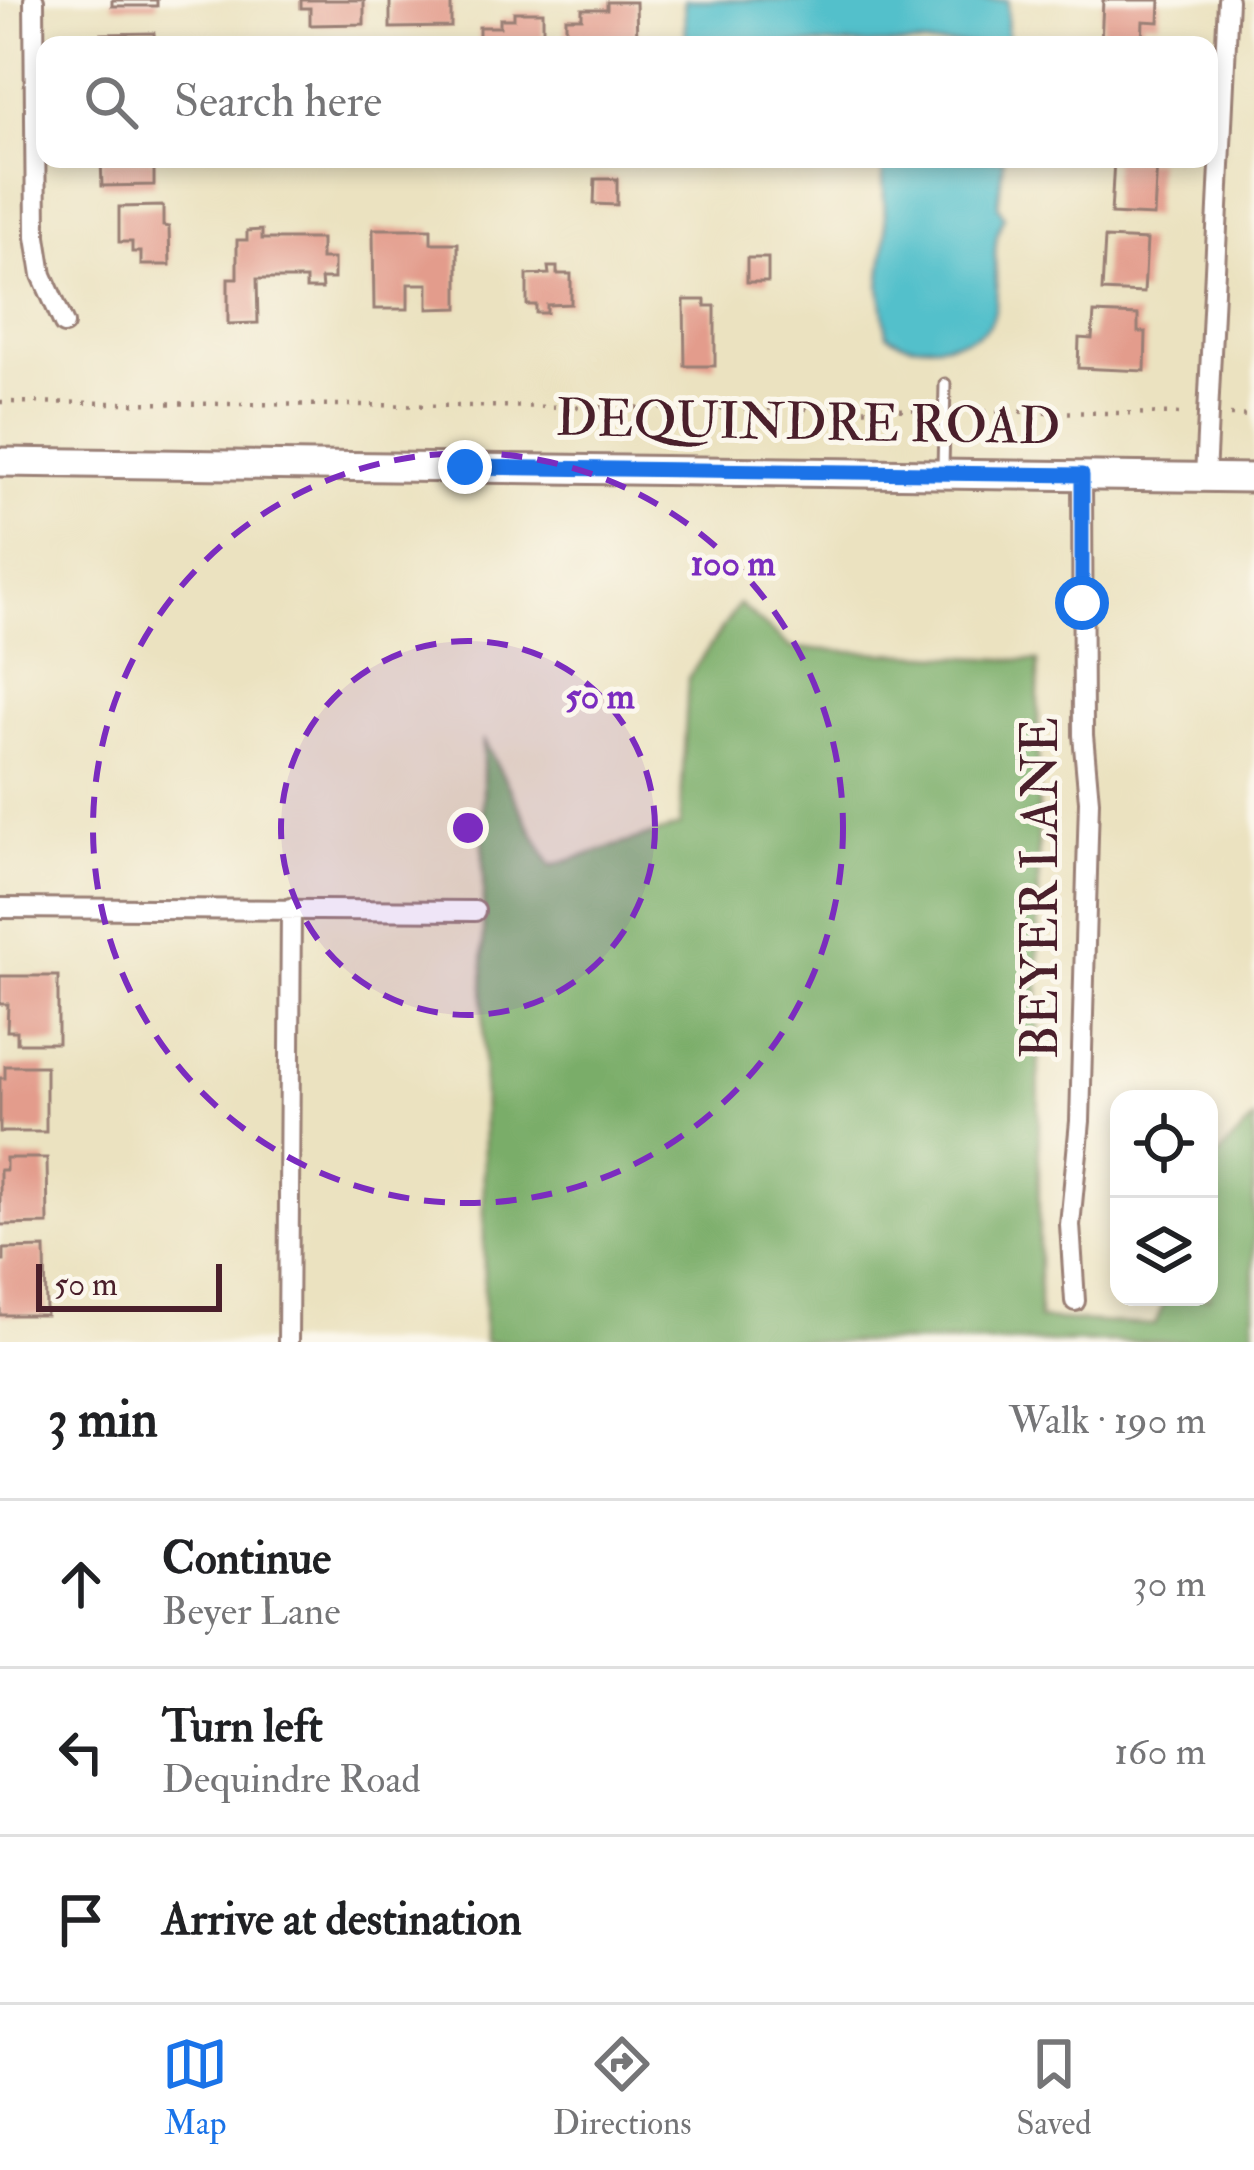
<!DOCTYPE html>
<meta charset="utf-8">
<style>
body{margin:0;font-family:"IM FELL Double Pica",serif;background:#f2f2f2;color:#202124}
.controls{position:absolute;right:36px;bottom:36px;display:grid;overflow:hidden;border-radius:24px;box-shadow:0 6px 18px #0003}
.controls button{width:108px;height:108px;display:grid;place-items:center;padding:0;border:0;border-bottom:3px solid #e0e0e0;background:#fff;color:#202124;font:60px sans-serif}
.scale{position:absolute;left:36px;bottom:30px;width:186px;box-sizing:border-box;padding-left:12px;border:6px solid #4a1f2b;border-top:0;font-size:33px;line-height:42px;white-space:nowrap;color:#4a1f2b;-webkit-text-stroke:9px #fbf7ec;paint-order:stroke}
.stop{position:absolute;width:36px;height:36px;margin:-27px;border:9px solid #1a73e8;border-radius:50%;background:#fff}
.stop.end{background:#1a73e8;border-color:#fff;box-shadow:0 3px 12px #0008}
.list{margin:0;padding:0;list-style:none}
h2{display:flex;justify-content:space-between;align-items:center;height:156px;margin:0;padding:0 48px;font-size:51px}
h2 small{font-size:39px;font-weight:400;color:#757577}
.list li{display:grid;grid-template-columns:78px 1fr auto;gap:36px;align-items:center;box-sizing:border-box;height:168px;padding:0 48px;border-top:3px solid #e0e0e0}
.list b{display:block;font-size:45px;white-space:nowrap}
.list p{margin:0;font-size:39px;white-space:nowrap;color:#757577}
.list em{font-size:39px;font-style:normal;color:#757577}
.icon{flex:none;width:66px;height:66px;fill:none;stroke:currentColor;stroke-width:2;stroke-linecap:round;stroke-linejoin:round}
.map{position:relative;flex:none;width:1254px;height:1342px;overflow:hidden}
.search{position:absolute;background:#fff;box-shadow:0 6px 18px #0003;left:36px;right:36px;top:36px;height:132px;display:flex;align-items:center;gap:30px;box-sizing:border-box;padding:0 42px;border-radius:24px;color:#757577;font-size:45px}
.sheet{height:660px;background:#fff}
nav{display:flex;justify-content:space-around;align-items:center;box-sizing:border-box;height:168px;border-top:3px solid #e0e0e0;background:#fff;font-size:33px;color:#757577}
nav a{display:grid;justify-items:center;gap:6px}
nav .on{color:#1a73e8}
.map>svg:first-child{display:block}
</style>
<div class="map">
<svg width="1254" height="1342" viewBox="0 0 1254 1342">
<rect width="100%" height="100%" fill="#fbf7ec"/>
<filter id="ink" filterUnits="userSpaceOnUse"><feTurbulence type="fractalNoise" baseFrequency=".00833" numOctaves="2"/><feDisplacementMap in="SourceGraphic" scale="24" xChannelSelector="R" yChannelSelector="G"/><feConvolveMatrix kernelMatrix="1 2 1 2 8 2 1 2 1" color-interpolation-filters="sRGB"/></filter>
<filter id="wash" filterUnits="userSpaceOnUse"><feTurbulence type="fractalNoise" baseFrequency=".004" numOctaves="4" result="noise"/><feDisplacementMap in="SourceGraphic" scale="48" xChannelSelector="R" yChannelSelector="G"/><feGaussianBlur stdDeviation="2.7" result="paint"/><feColorMatrix in="noise" values="0 0 0 0 0 0 0 0 0 0 0 0 0 0 0 0 0 1.4 0 .05"/><feComposite in="paint" operator="in"/></filter>
<g filter="url(#wash)">
<rect width="100%" height="100%" fill="#ebe2c0"/>
<path fill="#7aad69" stroke="#62664a" stroke-width="3" d="M739 604 791 648 1038 661 1039 1319 1155 1325 1166 1297H1209V1178L1216 1158 1254 1119V1342H484L483 739 551 866 680 826 688 678Z"/>
<path fill="#53c0cb" stroke="#4e707b" stroke-width="3" d="M684 0H1008L1007 45H686Z
M882 159H1003L998 206 1004 216C975 269 1035 338 938 344 920 345 904 347 887 334L880 287 886 234Z"/>
<g id="blocks">
<path fill="#e39c8c" d="M112 0H157V6H112Z
M301 0H364V24L310 25V8H301Z
M390 0H451V27L390 28Z
M1103 0H1160L1159 22 1143 21 1142 45H1101Z
M607 2H636L637 45H566V18H582V9H607Z
M514 12H543V45H479V27H500V19H514Z
M154 33 155 45H101V34Z
M101 159H154V185L102 186Z
M1114 159 1157 161 1154 216 1111 214Z
M595 179H617V205L594 204Z
M163 206V226L169 227 170 265H141V252H132V242H119V207Z
M373 229H431V243H458V308L428 309V284H408V309H374Z
M262 230V239H321V259H334V279H321L322 289H306V279H257L258 323 228 324V278H237V240H247V231Z
M1105 238 1147 240 1144 293 1102 291Z
M747 258H768V282H747Z
M548 267H557V274H571V304L547 305V313H536V305H527V275L549 274Z
M684 300H705V306H715V366H685Z
M1094 313 1138 315V332H1146L1145 371 1078 368 1079 338 1092 339Z
M0 976H58V1043H17V1031H7L8 1004H0Z
M5 1066H46V1132H0V1078H5Z
M6 1158H47L48 1224 0 1225V1170H6Z
M45 1248 46 1315H0V1261H4V1249Z"/>
</g>
</g>
<g filter="url(#ink)">
<use href="#blocks" fill-opacity="0" stroke="#9a8076" stroke-width="3"/>
<g fill="none" stroke-linecap="round" stroke-linejoin="round">
<defs>
<path id="service" d="M943 468 945 384"/>
<path id="minor" d="M34 0 36 237 42 275 64 324
M1205 477 1228 0
M0 908 475 911
M1075 1301 1070 1225 1080 1121 1089 801 1083 735 1082 475
M288 1342 291 908"/>
<path id="secondary" d="M0 462 1254 478"/>
</defs>
<use href="#service" stroke="#9a8076" stroke-width="15"/>
<use href="#minor" stroke="#9a8076" stroke-width="24"/>
<use href="#secondary" stroke="#9a8076" stroke-width="33"/>
<path stroke="#9a8076" stroke-width="4.5" stroke-dasharray="3 9" stroke-linecap="butt" d="M0 402 930 410
M960 411 1188 414
M1230 415 1254 416"/>
<use href="#service" stroke="#fff" stroke-width="9"/>
<use href="#minor" stroke="#fff" stroke-width="18"/>
<use href="#secondary" stroke="#fff" stroke-width="27"/>
</g>
</g>
<g fill="none" stroke-linecap="round" stroke-linejoin="round" filter="url(#ink)">
<path stroke="#1a73e8" stroke-width="15" d="M465 467 1082 475V603"/>
</g>
<circle cx="468" cy="828" r="187" fill="#7b2cbf" fill-opacity=".12"/>
<g fill="none" stroke="#7b2cbf" stroke-width="6" stroke-dasharray="21 15">
<circle cx="468" cy="828" r="187"/>
<circle cx="468" cy="828" r="375"/>
</g>
<g text-anchor="middle" dominant-baseline="central" stroke-width="10" stroke-linejoin="round" paint-order="stroke">
<g font-size="51" fill="#4a1f2b" stroke="#fbf7ec">
<text transform="translate(808 423) rotate(1)">DEQUINDRE ROAD</text>
<text transform="translate(1041 888) rotate(-90)">BEYER LANE</text>
</g>
</g>
<circle cx="468" cy="828" r="18" fill="#7b2cbf" stroke="#fbf7ec" stroke-width="6"/>
<g font-size="36" text-anchor="middle" font-weight="bold" fill="#7b2cbf" stroke="#fbf7ec" stroke-width="10" stroke-linejoin="round" paint-order="stroke">
<text x="733" y="575">100 m</text>
<text x="600" y="708">50 m</text>
</g>
</svg>
<div class="controls">
<button><svg class="icon" aria-label="locate" viewBox="0 0 24 24"><circle cx="12" cy="12" r="6"/><path d="M12 2v4M12 18v4M2 12h4M18 12h4"/></svg></button>
<button><svg class="icon" aria-label="layers" viewBox="0 0 24 24"><path d="M12 4l9 5-9 5-9-5zM3 14l9 5 9-5"/></svg></button>
</div>
<div class="scale">50 m</div>
<div class="stop" style="left:1082px;top:603px"></div>
<div class="stop end" style="left:465px;top:467px"></div>
<div class="search"><svg class="icon" aria-label="search" viewBox="0 0 24 24"><circle cx="10" cy="10" r="6"/><path d="M15 15l6 6"/></svg>Search here</div>
</div>
<section class="sheet">
<h2>3 min<small>Walk · 190 m</small></h2>
<ul class="list">
<li><svg class="icon" aria-label="ahead" viewBox="0 0 24 24"><path d="M12 20V5M6 11l6-6 6 6"/></svg><div><b>Continue</b><p>Beyer Lane</p></div><em>30 m</em></li>
<li><svg class="icon" aria-label="left" viewBox="0 0 24 24"><path d="M17 20v-9H6M10 6l-5 5 5 5"/></svg><div><b>Turn left</b><p>Dequindre Road</p></div><em>160 m</em></li>
<li><svg class="icon" aria-label="arrive" viewBox="0 0 24 24"><path d="M6 21V4h12l-3 4 3 4H6"/></svg><div><b>Arrive at destination</b></div></li>
</ul>
</section>
<nav>
<a class="on"><svg class="icon" aria-label="map" viewBox="0 0 24 24"><path d="M3 6l6-2 6 2 6-2v14l-6 2-6-2-6 2zM9 4v14M15 6v14"/></svg>Map</a>
<a><svg class="icon" aria-label="directions" viewBox="0 0 24 24"><path d="M12 3l9 9-9 9-9-9zM9 14v-3h6M13 9l2 2-2 2"/></svg>Directions</a>
<a><svg class="icon" aria-label="saved" viewBox="0 0 24 24"><path d="M7 4h10v16l-5-4-5 4z"/></svg>Saved</a>
</nav>
